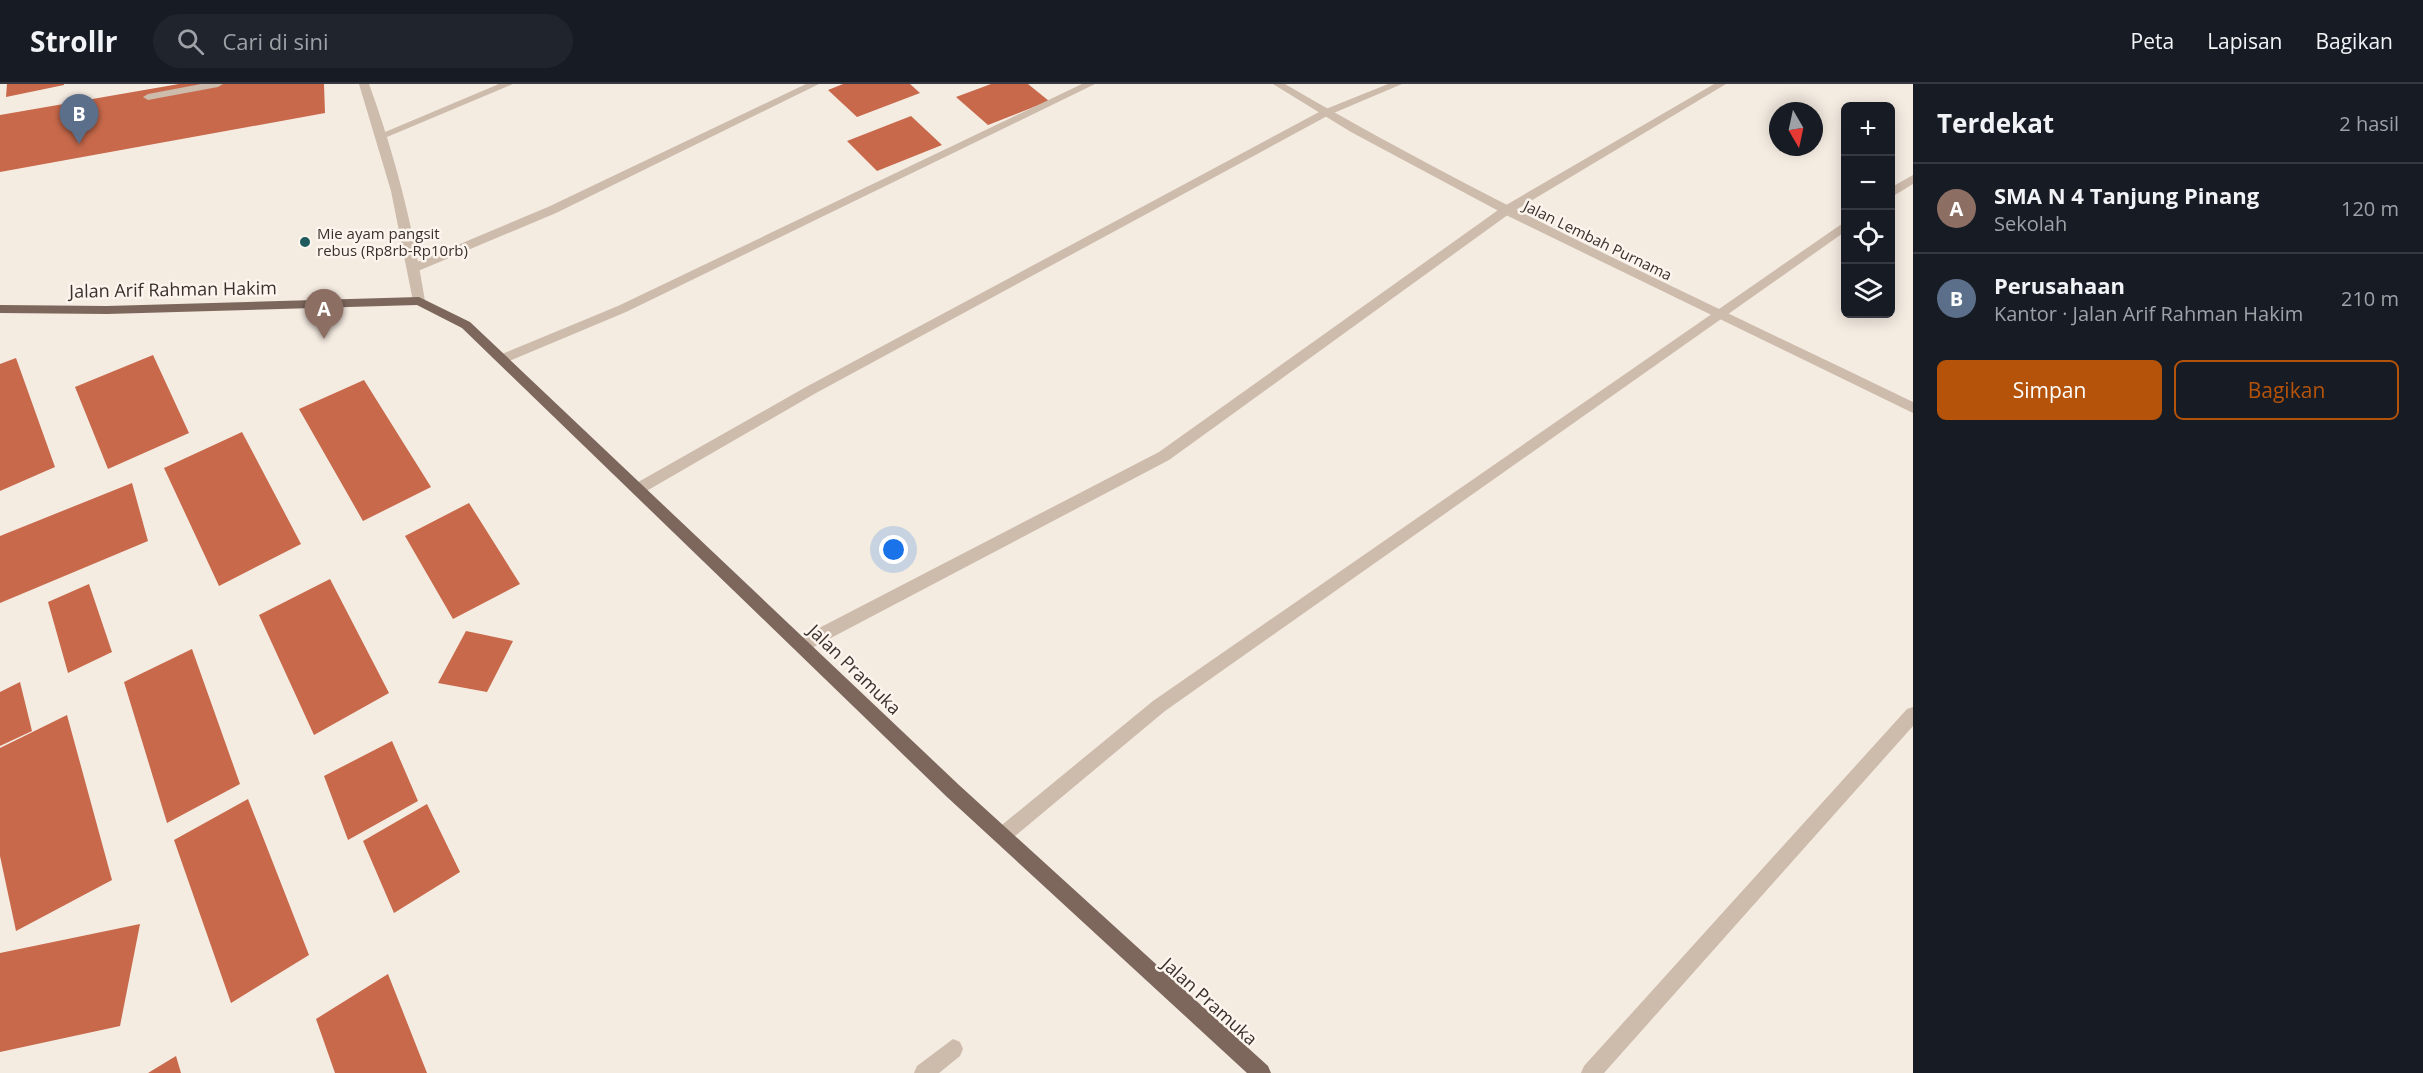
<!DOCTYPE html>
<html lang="id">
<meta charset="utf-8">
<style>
body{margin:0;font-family:"Open Sans",sans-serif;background:#20242c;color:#f1f3f6}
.controls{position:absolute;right:18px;top:18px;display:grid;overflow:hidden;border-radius:9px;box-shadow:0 3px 15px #0003}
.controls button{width:54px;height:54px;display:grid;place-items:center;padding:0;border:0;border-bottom:2px solid #363941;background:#171b24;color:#f1f3f6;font:30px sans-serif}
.compass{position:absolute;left:1769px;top:18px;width:54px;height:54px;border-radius:50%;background:#171b24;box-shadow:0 3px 15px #0003;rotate:171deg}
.you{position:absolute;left:894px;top:466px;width:21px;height:21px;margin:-15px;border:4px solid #fff;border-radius:50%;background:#1a73e8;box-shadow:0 0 0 9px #1a73e833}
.badge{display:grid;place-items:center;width:39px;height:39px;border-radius:50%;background:#b45309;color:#fff;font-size:20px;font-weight:700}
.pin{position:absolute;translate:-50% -50px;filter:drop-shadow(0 2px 3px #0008)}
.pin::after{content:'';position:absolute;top:32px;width:21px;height:18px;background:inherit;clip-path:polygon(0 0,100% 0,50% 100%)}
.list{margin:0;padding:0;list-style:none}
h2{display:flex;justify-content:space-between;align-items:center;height:78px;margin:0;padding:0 24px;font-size:26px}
h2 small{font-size:20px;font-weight:400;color:#9ea1a6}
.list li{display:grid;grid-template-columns:39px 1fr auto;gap:18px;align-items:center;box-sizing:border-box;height:90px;padding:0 24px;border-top:2px solid #363941}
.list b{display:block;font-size:22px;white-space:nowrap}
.list p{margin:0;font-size:20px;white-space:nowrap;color:#9ea1a6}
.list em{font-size:20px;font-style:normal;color:#9ea1a6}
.actions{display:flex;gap:12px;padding:18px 24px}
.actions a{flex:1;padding:14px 0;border:2px solid #b45309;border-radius:9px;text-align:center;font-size:21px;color:#b45309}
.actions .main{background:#b45309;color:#fff}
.icon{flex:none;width:33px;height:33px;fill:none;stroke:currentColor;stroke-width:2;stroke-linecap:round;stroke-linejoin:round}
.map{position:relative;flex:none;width:1913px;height:989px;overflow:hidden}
header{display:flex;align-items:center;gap:36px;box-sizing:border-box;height:84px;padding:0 30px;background:#171b24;border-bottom:2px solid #363941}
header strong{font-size:28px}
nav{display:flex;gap:33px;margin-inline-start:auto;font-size:21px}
.search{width:420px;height:54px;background:#20242c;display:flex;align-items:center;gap:15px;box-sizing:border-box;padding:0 21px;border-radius:33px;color:#9ea1a6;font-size:22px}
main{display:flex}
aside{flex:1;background:#171b24}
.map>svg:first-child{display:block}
</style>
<header>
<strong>Strollr</strong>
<div class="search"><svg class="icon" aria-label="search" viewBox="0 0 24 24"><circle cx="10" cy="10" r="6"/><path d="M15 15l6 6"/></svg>Cari di sini</div>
<nav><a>Peta</a><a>Lapisan</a><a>Bagikan</a></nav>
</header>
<main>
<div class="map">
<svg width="1913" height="989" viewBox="0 0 1913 989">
<rect width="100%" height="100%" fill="#f4ebe1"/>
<path fill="#c8694b" d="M7 0H64V1L6 13Z
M179 0H324L325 29 0 88V31Z
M843 0H910L920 9 857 33 828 6Z
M991 0H1028L1049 17 988 41 956 13Z
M911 32 942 61 877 87 847 57Z
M153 271 189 349 108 385 75 303Z
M16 274 55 383 0 407V280Z
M364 296 431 403 363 437 299 325Z
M242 348 301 460 219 502 164 384Z
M132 399 148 457 0 519V452Z
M469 419 520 500 453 535 405 452Z
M330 495 389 609 314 651 259 531Z
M89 500 112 568 68 589 48 518Z
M466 547 513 557 487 608 438 599Z
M192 565 240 700 167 739 124 598Z
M20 598 32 647 0 662V608Z
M67 631 112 796 16 847 0 772V664Z
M392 657 418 717 348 756 324 692Z
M248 715 309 871 231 919 174 756Z
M427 720 460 788 394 829 363 757Z
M140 840 120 942 0 968V869Z
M388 890 427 989H335L316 935Z
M176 972 181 989H148Z"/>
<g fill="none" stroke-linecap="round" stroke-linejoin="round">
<path fill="#cdbbac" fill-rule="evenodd" d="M201 0H223L218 3 148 16 143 13 148 10Z"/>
<path fill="#cdbbac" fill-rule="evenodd" d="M499 0H513L387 53 378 51Z
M806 0H819L556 129 418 187H410L408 184 410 181 548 123Z
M1082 0H1095L626 228 507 278 502 280 496 275 497 272 618 222Z
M1388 0H1402L1329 31 816 309 643 409H633L631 405 633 401 806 303 1321 27Z
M1714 0H1726L1509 130 1169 376 808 566 802 568 796 566 794 561 796 556 1159 368 1501 124Z
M1913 91V100L1890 114V104Z
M1846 137V147L1165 627 1009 757 1003 759 997 757 994 751 997 745 1153 617Z
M1913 623V642L1604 989H1581L1584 982 1907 625Z
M953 955 960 958 963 965 960 972 939 989H914L917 982Z"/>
<path fill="#cdbbac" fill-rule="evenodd" d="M359 0H369C395 71 413 143 425 217L419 221 413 217 391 107Z
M1273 0H1285C1488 119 1702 216 1913 318V329L1508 132 1351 48Z"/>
<path fill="#7d675c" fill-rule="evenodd" d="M419 213 470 238 959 701 1268 982 1271 989H1247L947 713 462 244 417 221 107 230 0 229V221L107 222Z"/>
</g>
<circle fill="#1f5a5e" stroke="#fbf5ee" stroke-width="2" cx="305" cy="158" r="6"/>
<g text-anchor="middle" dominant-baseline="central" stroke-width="5" stroke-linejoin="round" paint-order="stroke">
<g font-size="15" fill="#3b302b" stroke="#fbf5ee" text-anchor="start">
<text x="317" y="149">Mie ayam pangsit<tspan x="317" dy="17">rebus (Rp8rb-Rp10rb)</tspan></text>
</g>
<g font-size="15" fill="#3b302b" stroke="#fbf5ee">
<text transform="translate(1598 156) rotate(26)">Jalan Lembah Purnama</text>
</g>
<g font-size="18" fill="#3b302b" stroke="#fbf5ee">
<text transform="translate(173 205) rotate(-1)">Jalan Arif Rahman Hakim</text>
<text transform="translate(855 585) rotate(44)">Jalan Pramuka</text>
<text transform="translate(1210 917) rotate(42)">Jalan Pramuka</text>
</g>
</g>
</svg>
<div class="controls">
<button>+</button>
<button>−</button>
<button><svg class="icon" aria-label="locate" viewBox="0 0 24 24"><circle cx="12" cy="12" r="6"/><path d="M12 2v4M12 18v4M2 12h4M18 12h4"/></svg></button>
<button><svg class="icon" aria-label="layers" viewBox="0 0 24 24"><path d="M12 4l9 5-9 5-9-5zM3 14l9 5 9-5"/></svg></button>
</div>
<svg class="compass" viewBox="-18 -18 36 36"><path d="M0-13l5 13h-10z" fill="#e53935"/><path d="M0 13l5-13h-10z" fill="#9ea1a6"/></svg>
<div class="you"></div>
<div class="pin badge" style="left:324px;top:255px;background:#8d6e63">A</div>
<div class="pin badge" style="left:79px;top:60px;background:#5c6f8a">B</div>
</div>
<aside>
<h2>Terdekat<small>2 hasil</small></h2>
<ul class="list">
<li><span class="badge" style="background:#8d6e63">A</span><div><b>SMA N 4 Tanjung Pinang</b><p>Sekolah</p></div><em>120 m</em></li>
<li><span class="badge" style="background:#5c6f8a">B</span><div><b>Perusahaan</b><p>Kantor · Jalan Arif Rahman Hakim</p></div><em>210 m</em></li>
</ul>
<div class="actions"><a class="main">Simpan</a><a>Bagikan</a></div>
</aside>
</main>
